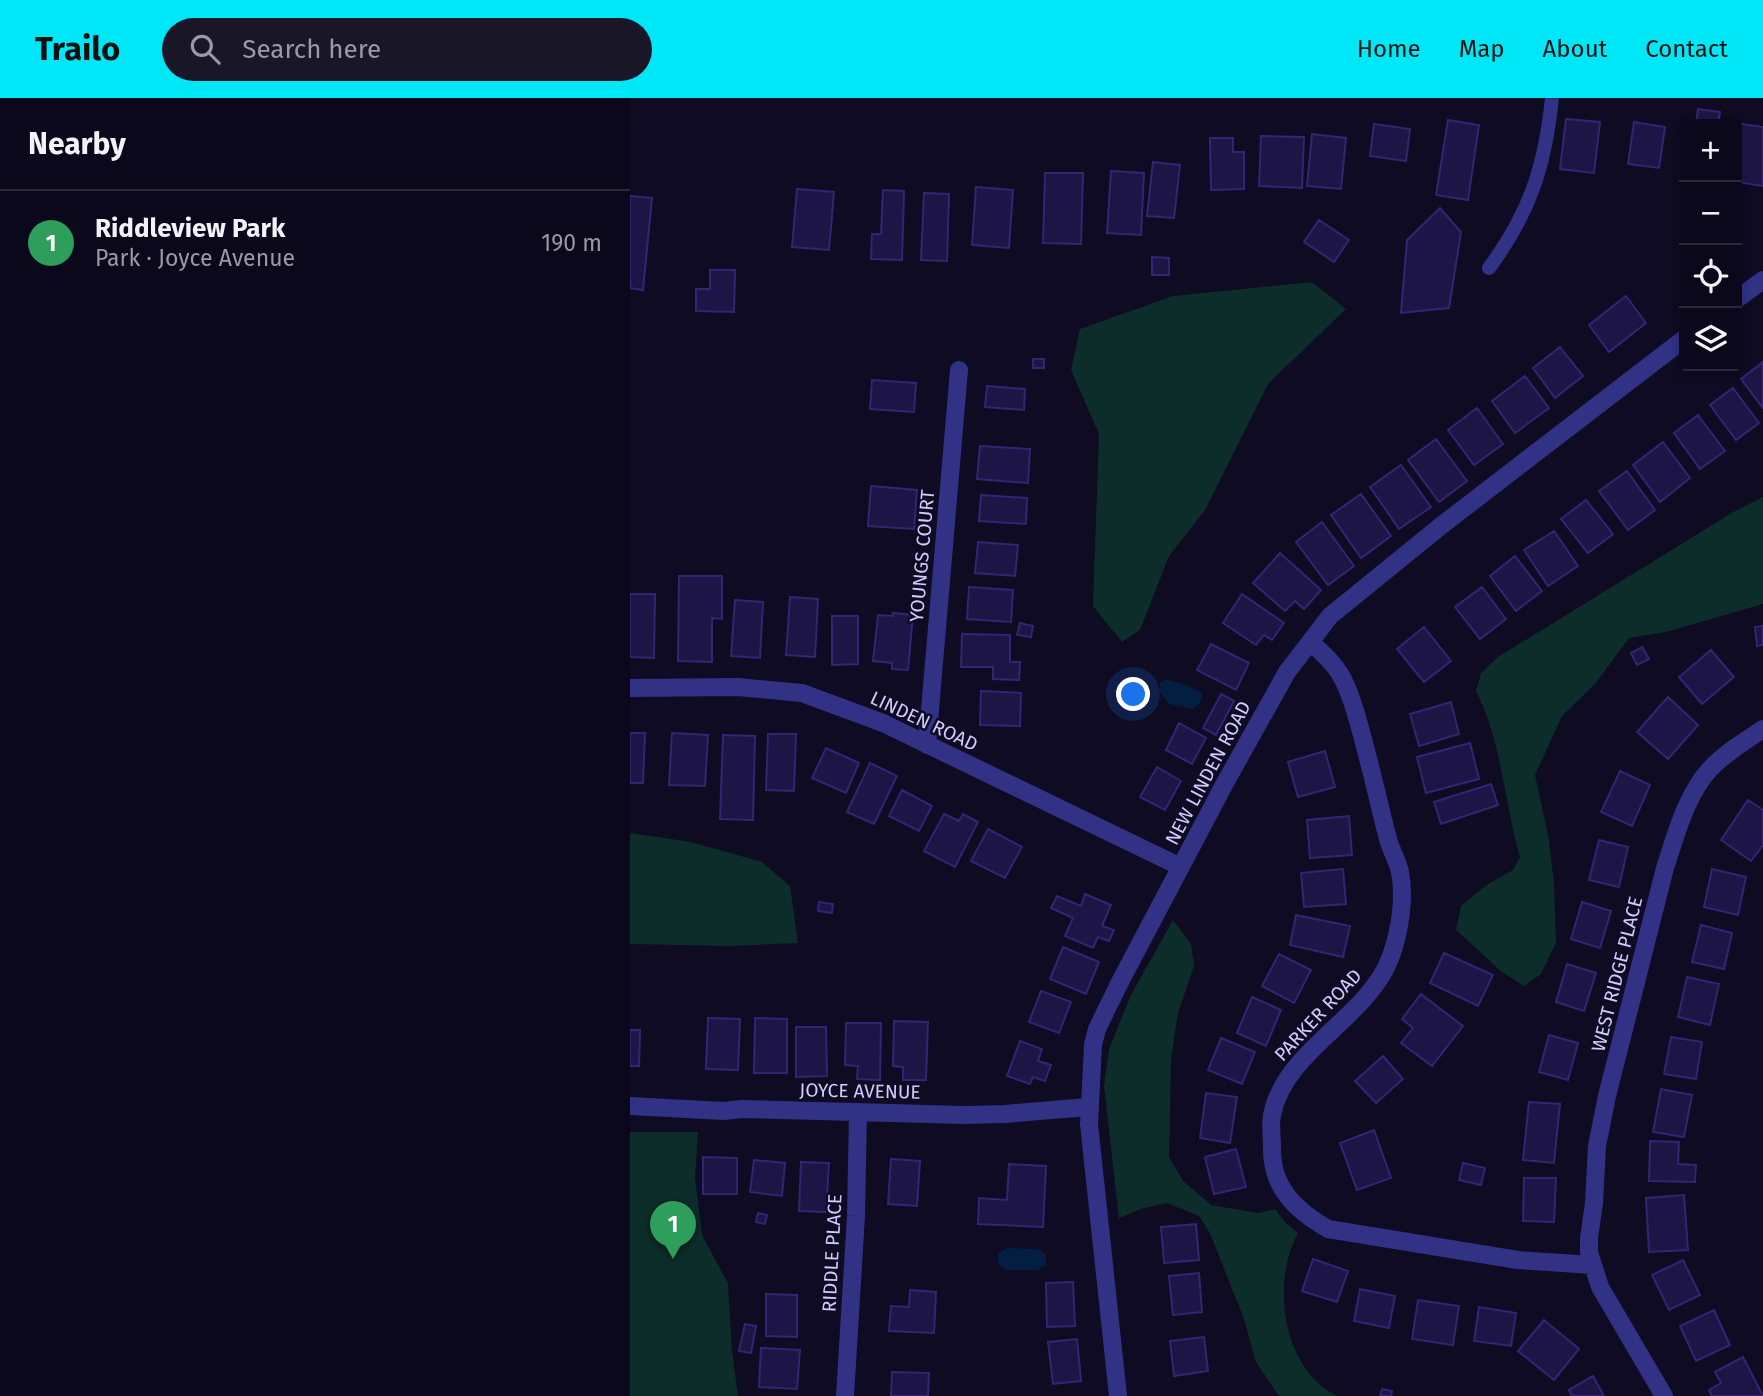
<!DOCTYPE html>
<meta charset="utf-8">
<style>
body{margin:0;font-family:"Fira Sans",sans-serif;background:#181627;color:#f1f3f6}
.controls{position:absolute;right:21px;top:21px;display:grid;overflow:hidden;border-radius:7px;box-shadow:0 4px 10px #0003}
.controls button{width:63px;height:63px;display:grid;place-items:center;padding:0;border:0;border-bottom:2px solid #2a2939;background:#0a081a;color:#f1f3f6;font:35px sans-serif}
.you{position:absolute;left:504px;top:597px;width:24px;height:24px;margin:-18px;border:5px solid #fff;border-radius:50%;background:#1a73e8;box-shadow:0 0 0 10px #1a73e833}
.badge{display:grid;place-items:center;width:46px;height:46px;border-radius:50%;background:#00e7f7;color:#fff;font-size:23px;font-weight:700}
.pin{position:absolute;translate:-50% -58px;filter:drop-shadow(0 2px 4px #0008)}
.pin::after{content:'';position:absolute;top:37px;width:24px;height:21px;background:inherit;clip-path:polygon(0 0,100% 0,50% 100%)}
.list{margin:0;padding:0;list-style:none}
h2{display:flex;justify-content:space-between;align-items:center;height:91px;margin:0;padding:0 28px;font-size:30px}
h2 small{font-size:23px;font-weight:400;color:#999aa2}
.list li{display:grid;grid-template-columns:46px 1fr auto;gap:21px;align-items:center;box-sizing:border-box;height:105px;padding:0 28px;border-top:2px solid #2a2939}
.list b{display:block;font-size:26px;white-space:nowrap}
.list p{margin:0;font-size:23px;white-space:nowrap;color:#999aa2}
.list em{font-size:23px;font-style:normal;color:#999aa2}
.icon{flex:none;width:38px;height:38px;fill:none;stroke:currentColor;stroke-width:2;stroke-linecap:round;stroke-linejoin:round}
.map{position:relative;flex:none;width:1133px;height:1298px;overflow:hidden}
header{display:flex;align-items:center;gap:42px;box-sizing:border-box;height:98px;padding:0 35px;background:#00e7f7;color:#111}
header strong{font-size:33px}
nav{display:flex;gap:38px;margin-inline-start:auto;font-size:24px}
.search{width:490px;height:63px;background:#181627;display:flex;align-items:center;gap:18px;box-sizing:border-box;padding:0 24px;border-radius:38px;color:#999aa2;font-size:26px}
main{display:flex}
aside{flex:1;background:#0a081a}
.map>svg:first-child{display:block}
</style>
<header>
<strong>Trailo</strong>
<div class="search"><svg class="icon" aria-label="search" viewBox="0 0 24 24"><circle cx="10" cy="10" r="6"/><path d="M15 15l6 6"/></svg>Search here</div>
<nav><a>Home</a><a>Map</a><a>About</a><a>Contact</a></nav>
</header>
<main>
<aside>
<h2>Nearby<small></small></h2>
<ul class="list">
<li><span class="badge" style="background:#2e9e5b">1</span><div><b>Riddleview Park</b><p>Park · Joyce Avenue</p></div><em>190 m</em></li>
</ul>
</aside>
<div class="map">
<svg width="1133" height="1298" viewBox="0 0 1133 1298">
<rect width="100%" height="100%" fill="#0e0b22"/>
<path fill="#0d2d2b" d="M682 184 716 211 638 286 575 412 539 458 510 532 492 544 463 508 469 336 441 272 450 231 543 198Z
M1133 399V506L1036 534 999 540 965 586 932 618 905 677 919 742 924 786 926 845 911 876 894 888 872 874 826 832 831 808 858 786 883 772 890 759C874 704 872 644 846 593L851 575 868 559 1105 413Z
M0 735 61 744 132 764 160 788 168 845 101 848 0 846Z
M543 822 561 846 564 868 548 915 541 962 539 1059 553 1083 581 1107 628 1115 645 1111 655 1124 668 1135C641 1185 652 1271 707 1298H649L626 1264 614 1221 580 1135 569 1118 537 1105 511 1111 489 1120 474 988 479 951 501 897Z
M0 1034H68L65 1080 72 1137 98 1185 102 1253 108 1298H0Z"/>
<path fill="#041d42" d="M535 582C544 582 567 590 573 597L570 605 563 611 539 606 530 595V585Z
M377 1150 407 1151 416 1156V1166L408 1172H375L368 1165V1156Z"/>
<path fill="#1d1545" stroke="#322574" stroke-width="2" d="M1068 11 1090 14 1088 26H1066Z
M936 21 970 24 964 75 930 71Z
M818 22 849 27 838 102 806 97Z
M1004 24 1035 29 1029 70 998 66Z
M1105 25 1133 29V88L1107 84Z
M744 26 780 31 776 63 740 58Z
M682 36 716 40 711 91 677 88Z
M631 38 674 39 672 90 629 88Z
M580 40H603V54H614V91L581 92Z
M523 64 550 67 544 120 517 118Z
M481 73 514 75 511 137 477 135Z
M415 75H453L451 146 413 145Z
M346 89 383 92 379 150 342 147Z
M167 91 204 94 199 152 162 149Z
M253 92 274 93 272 162 241 161 242 136H251Z
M294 95 319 96 317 163 291 162Z
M0 98 22 100 13 192 0 190Z
M810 110 831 134 819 210 771 215 777 142Z
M689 122 719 142 704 164 674 144Z
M522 159 539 160V177H522Z
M80 172H105L104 214 66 213V191H80Z
M996 198 1016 225 979 254 959 227Z
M930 249 953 278 925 300 903 270Z
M403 261H414V270H403Z
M1133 264V310L1111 281Z
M895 278 919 310 885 335 862 303Z
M242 282 286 285 284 314 240 311Z
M357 288 395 291 394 312 355 309Z
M1103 290 1129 325 1106 342 1080 307Z
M847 310 873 346 844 367 818 332Z
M1068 317 1095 353 1070 371 1044 335Z
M806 341 837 383 809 404 778 362Z
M1033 344 1060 380 1030 404 1003 367Z
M350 348 400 351 398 385 347 381Z
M771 367 801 409 769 431 740 389Z
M997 373 1025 412 998 432 969 393Z
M241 388 287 392 284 431 238 428Z
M731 396 761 438 731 460 701 417Z
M351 397 397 400 396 426 349 423Z
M956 402 983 436 958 455 931 421Z
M692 424 724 468 698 487 666 444Z
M924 433 948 468 918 488 894 452Z
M348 444 388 447 385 478 345 475Z
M650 455 691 492 674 511 665 503 655 513 623 485Z
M885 458 912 493 886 513 860 478Z
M49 478H92V521L82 520V564L48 563Z
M339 489 383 492 381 524 337 521Z
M852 489 876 521 850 541 825 509Z
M0 496H25L24 560 0 559Z
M612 496 654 525 642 542 634 537 626 547 593 525Z
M160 499 188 501 185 559 156 557Z
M105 502 133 504 130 560 101 558Z
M263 515 283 517 278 572 262 571V565L243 563 248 517 263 518Z
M202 518H228V566L202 567Z
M390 525 403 528 401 539 387 537Z
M1133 528V547L1127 548 1125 529Z
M794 529 821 563 794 584 767 551Z
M332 536 380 537V564H390L389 582 363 581V569H331Z
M581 546 619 565 606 592 567 572Z
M1012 549 1019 561 1007 567 1001 555Z
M1081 552 1104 579 1072 606 1049 579Z
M351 593 391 595 390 628 350 627Z
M591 596 604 603 586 637 573 630Z
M1038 599 1068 627 1038 661 1007 634Z
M821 604 829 636 789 648 780 616Z
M549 625 576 640 562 666 536 652Z
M0 635H15L13 685H0Z
M42 635 78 637 75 688 39 687Z
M138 636H166L164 693 136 692Z
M93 637 125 638 123 722 90 721Z
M840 645 849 681 796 695 787 659Z
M196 650 229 665 216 695 182 680Z
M695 653 705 689 668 699 658 664Z
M240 665 267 678 244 726 217 714Z
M527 669 551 683 535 712 510 699Z
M990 673 1020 687 1002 728 971 714Z
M861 686 868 707 811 726 804 704Z
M272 692 302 708 289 733 259 718Z
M1118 702 1133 712V747L1121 763 1091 742Z
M314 716 329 723 333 716 348 724 325 769 294 753Z
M719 718 722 757 680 760 677 722Z
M358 731 392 749 375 780 341 763Z
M969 742 998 749 989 789 959 782Z
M713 771 716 806 674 809 671 775Z
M1082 771 1116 779 1108 817 1074 809Z
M455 796 481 807 472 828 484 832 479 843 468 839 463 850 435 838 443 820 421 810 427 798 451 808Z
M189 804 203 806 202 815 188 813Z
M952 804 981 813 970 850 941 841Z
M666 817 720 828 713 859 660 847Z
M1071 827 1102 835 1094 871 1062 864Z
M433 849 469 864 456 896 420 881Z
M814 855 863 877 848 908 800 885Z
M649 856 681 872 664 905 632 888Z
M937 866 966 875 954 913 926 904Z
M1057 879 1089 886 1080 927 1048 919Z
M411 893 441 904 429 935 399 924Z
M791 896 833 928 802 968 771 945 783 930 772 921Z
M622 899 651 912 636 948 607 935Z
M78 920 110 921 108 972 76 971Z
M125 920 157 921V975H124Z
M264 923 298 924 296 982H273V969L263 968Z
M216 925H251L250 982 227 981 228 968 215 967Z
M166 929H196L197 978 166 979Z
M0 932H10L9 968H0Z
M919 937 948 945 938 982 909 974Z
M1041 939 1072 944 1066 981 1034 976Z
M591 940 625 954 612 986 578 972Z
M390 943 412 951 408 963 421 967 415 983 403 979 400 986 377 978Z
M753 958 773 981 746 1005 725 983Z
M1031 991 1062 997 1054 1039 1023 1034Z
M576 995 607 999 600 1045 570 1040Z
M899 1004 930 1006 924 1065 893 1062Z
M744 1032 761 1080 727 1092 710 1045Z
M1020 1043 1049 1044 1048 1066 1066 1067 1065 1084 1019 1083Z
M606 1051 616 1089 584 1096 575 1059Z
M73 1059 107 1060V1096H73Z
M261 1061 290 1063 287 1108 258 1106Z
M124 1062 155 1065 152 1098 120 1094Z
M171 1064 199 1065 196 1114 169 1113Z
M833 1065 855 1070 851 1087 829 1082Z
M379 1066 416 1068 413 1129 348 1126 349 1100 377 1102Z
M894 1080H926L924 1124 893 1123Z
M1054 1097 1058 1152 1019 1154 1016 1100Z
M128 1115 137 1117 135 1126 126 1124Z
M566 1126 569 1162 534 1165 531 1129Z
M683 1161 718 1173 707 1204 672 1193Z
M1053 1162 1070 1197 1039 1212 1022 1177Z
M569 1175 572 1214 543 1217 539 1178Z
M443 1184 445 1228 417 1229 416 1185Z
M730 1191 765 1198 759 1230 724 1223Z
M280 1192 306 1194 304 1235 259 1233 261 1208 279 1209Z
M136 1196 167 1197V1239L136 1238Z
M788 1202 829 1208 823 1247 782 1241Z
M849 1209 886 1215 881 1248 844 1243Z
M1084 1212 1100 1247 1066 1263 1050 1228Z
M914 1222 949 1251 924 1282 888 1253Z
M115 1226 126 1228 121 1255 109 1253Z
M574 1239 578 1273 544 1278 540 1243Z
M447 1241 451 1283 423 1286 418 1244Z
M131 1250 170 1252 167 1291 129 1289Z
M1113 1259 1133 1298H1082L1079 1292 1091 1285 1085 1274Z
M262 1274 299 1275 298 1298H261Z
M963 1278 974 1298H942L939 1292Z
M752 1291 762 1293 761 1298H750Z"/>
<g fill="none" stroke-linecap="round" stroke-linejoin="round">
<path stroke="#313186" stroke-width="14" d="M859 170C900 115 915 68 922 0"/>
<path stroke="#313186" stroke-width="18" d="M1107 201 1133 182
M681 545C692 554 702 563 710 576 723 596 734 646 741 672 747 695 752 720 759 744 762 754 768 764 770 774 775 799 770 833 761 858 739 920 655 951 642 1017 640 1027 642 1039 642 1049 641 1089 665 1112 698 1131L888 1162 963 1167
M0 590 108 589 172 595 253 625 551 769
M297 647 329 272
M0 1008 94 1013 111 1011 334 1017 375 1016 458 1009
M215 1298 226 1118 228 1014
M488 1298 459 1026 463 947 467 931 491 882 595 685 657 574 700 518 812 427 1054 241
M1034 1298 970 1189 959 1154V1140L964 1105 967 1048 977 998 1035 770C1046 737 1056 697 1080 671 1095 655 1115 643 1133 631"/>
</g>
<g text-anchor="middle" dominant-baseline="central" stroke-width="5" stroke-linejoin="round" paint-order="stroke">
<g font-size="19" fill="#d0ccff" stroke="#0e0b22">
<text transform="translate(292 458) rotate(-85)">YOUNGS COURT</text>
<text transform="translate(294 623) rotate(25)">LINDEN ROAD</text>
<text transform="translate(578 675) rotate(-62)">NEW LINDEN ROAD</text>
<text transform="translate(987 876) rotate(-76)">WEST RIDGE PLACE</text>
<text transform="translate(688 917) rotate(-47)">PARKER ROAD</text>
<text transform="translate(230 993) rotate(1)">JOYCE AVENUE</text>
<text transform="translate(202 1155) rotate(-87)">RIDDLE PLACE</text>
</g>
</g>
</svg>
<div class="controls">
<button>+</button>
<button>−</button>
<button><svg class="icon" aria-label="locate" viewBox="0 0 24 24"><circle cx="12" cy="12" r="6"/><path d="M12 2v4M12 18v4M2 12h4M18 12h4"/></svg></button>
<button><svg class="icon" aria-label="layers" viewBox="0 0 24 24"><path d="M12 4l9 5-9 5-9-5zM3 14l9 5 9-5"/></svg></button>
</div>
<div class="you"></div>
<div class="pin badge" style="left:43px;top:1161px;background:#2e9e5b">1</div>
</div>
</main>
